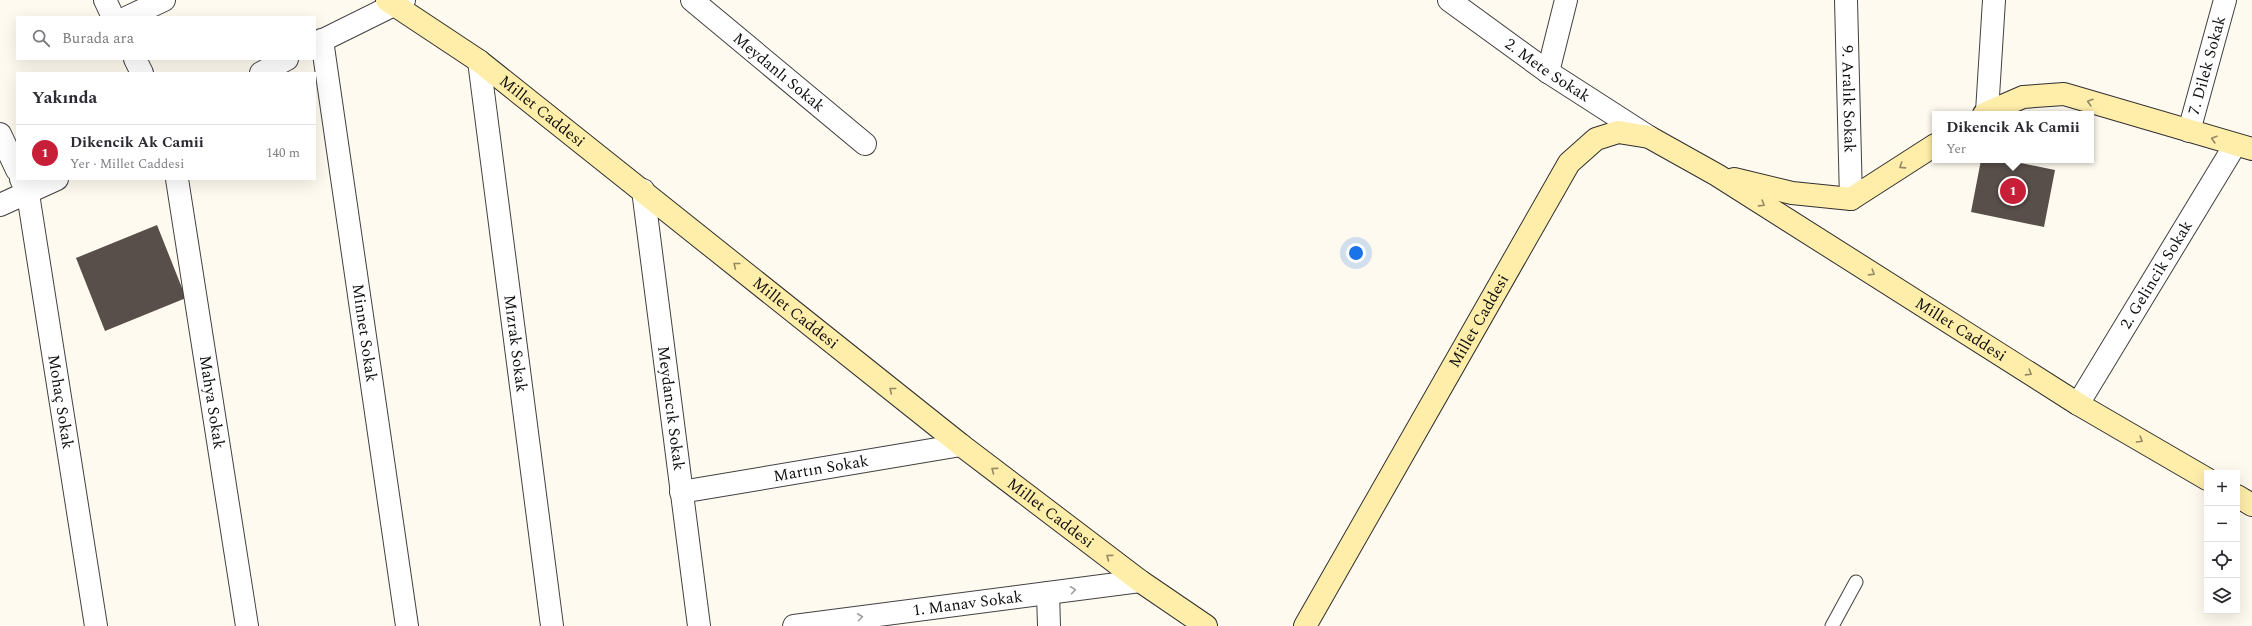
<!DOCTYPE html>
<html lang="tr">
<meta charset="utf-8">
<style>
body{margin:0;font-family:Spectral,serif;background:#f2f2f3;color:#2b2b33}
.controls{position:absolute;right:12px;bottom:12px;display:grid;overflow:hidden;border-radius:0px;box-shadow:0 4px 16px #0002}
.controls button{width:36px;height:36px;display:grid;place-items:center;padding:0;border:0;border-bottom:1px solid #e1e1e2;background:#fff;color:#2b2b33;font:20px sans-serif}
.you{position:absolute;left:1356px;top:253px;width:14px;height:14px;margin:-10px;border:3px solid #fff;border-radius:50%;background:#1a73e8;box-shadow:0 0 0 6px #1a73e833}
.badge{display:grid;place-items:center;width:26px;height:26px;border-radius:50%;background:#c61f37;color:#fff;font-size:13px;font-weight:700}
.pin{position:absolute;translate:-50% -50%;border:2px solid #fff;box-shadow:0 1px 4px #0006}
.popup{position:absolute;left:1932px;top:111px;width:162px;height:52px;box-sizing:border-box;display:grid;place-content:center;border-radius:0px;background:#fff;filter:drop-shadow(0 1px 3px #0005);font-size:13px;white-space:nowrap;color:#7c7c81}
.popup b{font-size:15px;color:#2b2b33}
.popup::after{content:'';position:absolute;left:50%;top:100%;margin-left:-8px;border:8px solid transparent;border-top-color:#fff}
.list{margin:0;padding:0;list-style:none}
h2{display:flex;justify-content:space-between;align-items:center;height:52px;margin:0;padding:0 16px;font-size:17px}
h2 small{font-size:13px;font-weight:400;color:#7c7c81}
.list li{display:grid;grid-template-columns:26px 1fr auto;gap:12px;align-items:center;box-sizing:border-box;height:56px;padding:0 16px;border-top:1px solid #e1e1e2}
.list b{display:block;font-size:15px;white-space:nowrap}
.list p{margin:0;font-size:13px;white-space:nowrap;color:#7c7c81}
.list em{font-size:13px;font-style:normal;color:#7c7c81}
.icon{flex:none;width:22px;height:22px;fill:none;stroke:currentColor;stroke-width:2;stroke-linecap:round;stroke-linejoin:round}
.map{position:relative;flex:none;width:2252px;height:626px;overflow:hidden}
.search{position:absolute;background:#fff;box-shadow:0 4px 16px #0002;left:16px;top:16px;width:300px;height:44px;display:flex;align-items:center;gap:10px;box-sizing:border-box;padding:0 14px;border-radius:0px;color:#7c7c81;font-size:15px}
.panel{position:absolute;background:#fff;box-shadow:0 4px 16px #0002;left:16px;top:72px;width:300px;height:108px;border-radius:0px}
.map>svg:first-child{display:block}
</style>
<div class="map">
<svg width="2252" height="626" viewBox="0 0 2252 626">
<rect width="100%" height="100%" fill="#fffaef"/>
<path fill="#584e4a" d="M1981 160H2006L2055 170 2044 227 1971 212Z
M157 225 186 298 105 331 76 258Z"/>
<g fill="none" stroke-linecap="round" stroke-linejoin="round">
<defs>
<path id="service" d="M1832 626 1856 582"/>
<g id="minor">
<path d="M105 0 113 17"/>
<path id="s1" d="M692 0 865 144"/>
<path id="s2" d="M1449 0 1548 72 1649 137"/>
<path id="s3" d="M1846 0 1851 199"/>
<path d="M128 17 164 0"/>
<path id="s4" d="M322 40 407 626"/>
<path d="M315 44 404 0"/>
<path d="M135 59 142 73"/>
<path id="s5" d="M479 61 552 626"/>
<path d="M1548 72 1566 0"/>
<path d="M261 73 287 59"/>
<path d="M1987 112 1994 0"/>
<path id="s6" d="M2189 131 2225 0"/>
<path d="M0 134 17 170"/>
<path id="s7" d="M21 179 28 194 96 626"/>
<path id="s8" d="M177 179 247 626"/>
<path id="s9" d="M643 190 699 626"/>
<path d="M0 205 57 179"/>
<path id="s10" d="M2078 404 2235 145"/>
<path id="s11" d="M681 492 961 445"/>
<path d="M1048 593 1049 626"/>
<path id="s12" d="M794 626 1140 581"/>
</g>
<g id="secondary">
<path id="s13" d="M387 0 479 61 961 445 1140 581 1206 626"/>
<path d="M1984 114 2023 97 2064 94 2252 149"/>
<path d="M1734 179 1792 193 1851 199 1935 145"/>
<path d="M2237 496 2252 505"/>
<path id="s14" d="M1305 626 1569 163 1596 139 1618 132 1649 137 1717 175 2078 404 2207 479"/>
</g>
</defs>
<use href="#service" stroke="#414141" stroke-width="15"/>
<use href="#minor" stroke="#414141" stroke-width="24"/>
<use href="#secondary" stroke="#303030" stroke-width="24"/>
<use href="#service" stroke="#fff" stroke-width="13"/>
<use href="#minor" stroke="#fff" stroke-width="22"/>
<use href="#secondary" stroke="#ffedaa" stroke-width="22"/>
</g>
<defs><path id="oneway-chevron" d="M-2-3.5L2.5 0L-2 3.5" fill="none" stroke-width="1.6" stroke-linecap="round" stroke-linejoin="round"/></defs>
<g stroke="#938964">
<use href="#oneway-chevron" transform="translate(2090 102) rotate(-163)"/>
<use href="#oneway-chevron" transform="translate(2214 139) rotate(-163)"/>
<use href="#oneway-chevron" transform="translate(1902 166) rotate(147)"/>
<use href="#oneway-chevron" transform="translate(1762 204) rotate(32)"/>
<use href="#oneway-chevron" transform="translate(736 265) rotate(-141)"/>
<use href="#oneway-chevron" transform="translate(1872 273) rotate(32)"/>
<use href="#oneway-chevron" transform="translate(2029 373) rotate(32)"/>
<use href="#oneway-chevron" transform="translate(892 390) rotate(-141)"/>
<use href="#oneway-chevron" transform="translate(2140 440) rotate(30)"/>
<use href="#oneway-chevron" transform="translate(994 470) rotate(-143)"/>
<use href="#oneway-chevron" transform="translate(1109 557) rotate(-143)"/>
</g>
<g stroke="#9f9f9f">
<use href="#oneway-chevron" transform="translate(1073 590) rotate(-8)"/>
<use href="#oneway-chevron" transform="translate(860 617) rotate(-7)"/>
</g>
<g text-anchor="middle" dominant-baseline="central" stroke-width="4" stroke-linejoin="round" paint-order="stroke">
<g font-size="16" fill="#0e0e0e" stroke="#fff">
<text stroke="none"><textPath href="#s6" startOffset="68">7. Dilek Sokak</textPath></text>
<text stroke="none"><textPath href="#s2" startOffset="121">2. Mete Sokak</textPath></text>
<text stroke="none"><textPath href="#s1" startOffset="113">Meydanlı Sokak</textPath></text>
<text stroke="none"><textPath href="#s3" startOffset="99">9. Aralık Sokak</textPath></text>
<text stroke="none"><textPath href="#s13" startOffset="191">Millet Caddesi</textPath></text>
<text stroke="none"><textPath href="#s10" startOffset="151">2. Gelincik Sokak</textPath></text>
<text stroke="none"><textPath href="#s13" startOffset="515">Millet Caddesi</textPath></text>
<text stroke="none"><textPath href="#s14" startOffset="351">Millet Caddesi</textPath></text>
<text stroke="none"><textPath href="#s14" startOffset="990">Millet Caddesi</textPath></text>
<text stroke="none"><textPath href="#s4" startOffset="296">Minnet Sokak</textPath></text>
<text stroke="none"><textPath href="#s5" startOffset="285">Mızrak Sokak</textPath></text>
<text stroke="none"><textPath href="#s7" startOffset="227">Mohaç Sokak</textPath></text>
<text stroke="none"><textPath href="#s8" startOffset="226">Mahya Sokak</textPath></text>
<text stroke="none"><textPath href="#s9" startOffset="220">Meydancık Sokak</textPath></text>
<text stroke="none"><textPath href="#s11" startOffset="142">Martın Sokak</textPath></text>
<text stroke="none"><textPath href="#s13" startOffset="839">Millet Caddesi</textPath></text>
<text stroke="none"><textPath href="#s12" startOffset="175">1. Manav Sokak</textPath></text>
</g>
</g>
</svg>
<div class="controls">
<button>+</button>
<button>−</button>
<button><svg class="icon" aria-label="locate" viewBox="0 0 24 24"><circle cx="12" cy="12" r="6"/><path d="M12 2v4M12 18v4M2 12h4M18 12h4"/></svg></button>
<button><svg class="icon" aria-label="layers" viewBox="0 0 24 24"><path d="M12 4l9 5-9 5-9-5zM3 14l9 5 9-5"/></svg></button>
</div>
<div class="you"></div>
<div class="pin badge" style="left:2013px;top:191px">1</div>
<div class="popup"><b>Dikencik Ak Camii</b>Yer</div>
<div class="search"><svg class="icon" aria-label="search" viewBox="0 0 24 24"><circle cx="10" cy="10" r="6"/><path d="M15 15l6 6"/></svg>Burada ara</div>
<section class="panel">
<h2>Yakında<small></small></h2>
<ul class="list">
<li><span class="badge">1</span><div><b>Dikencik Ak Camii</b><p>Yer · Millet Caddesi</p></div><em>140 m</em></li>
</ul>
</section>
</div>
